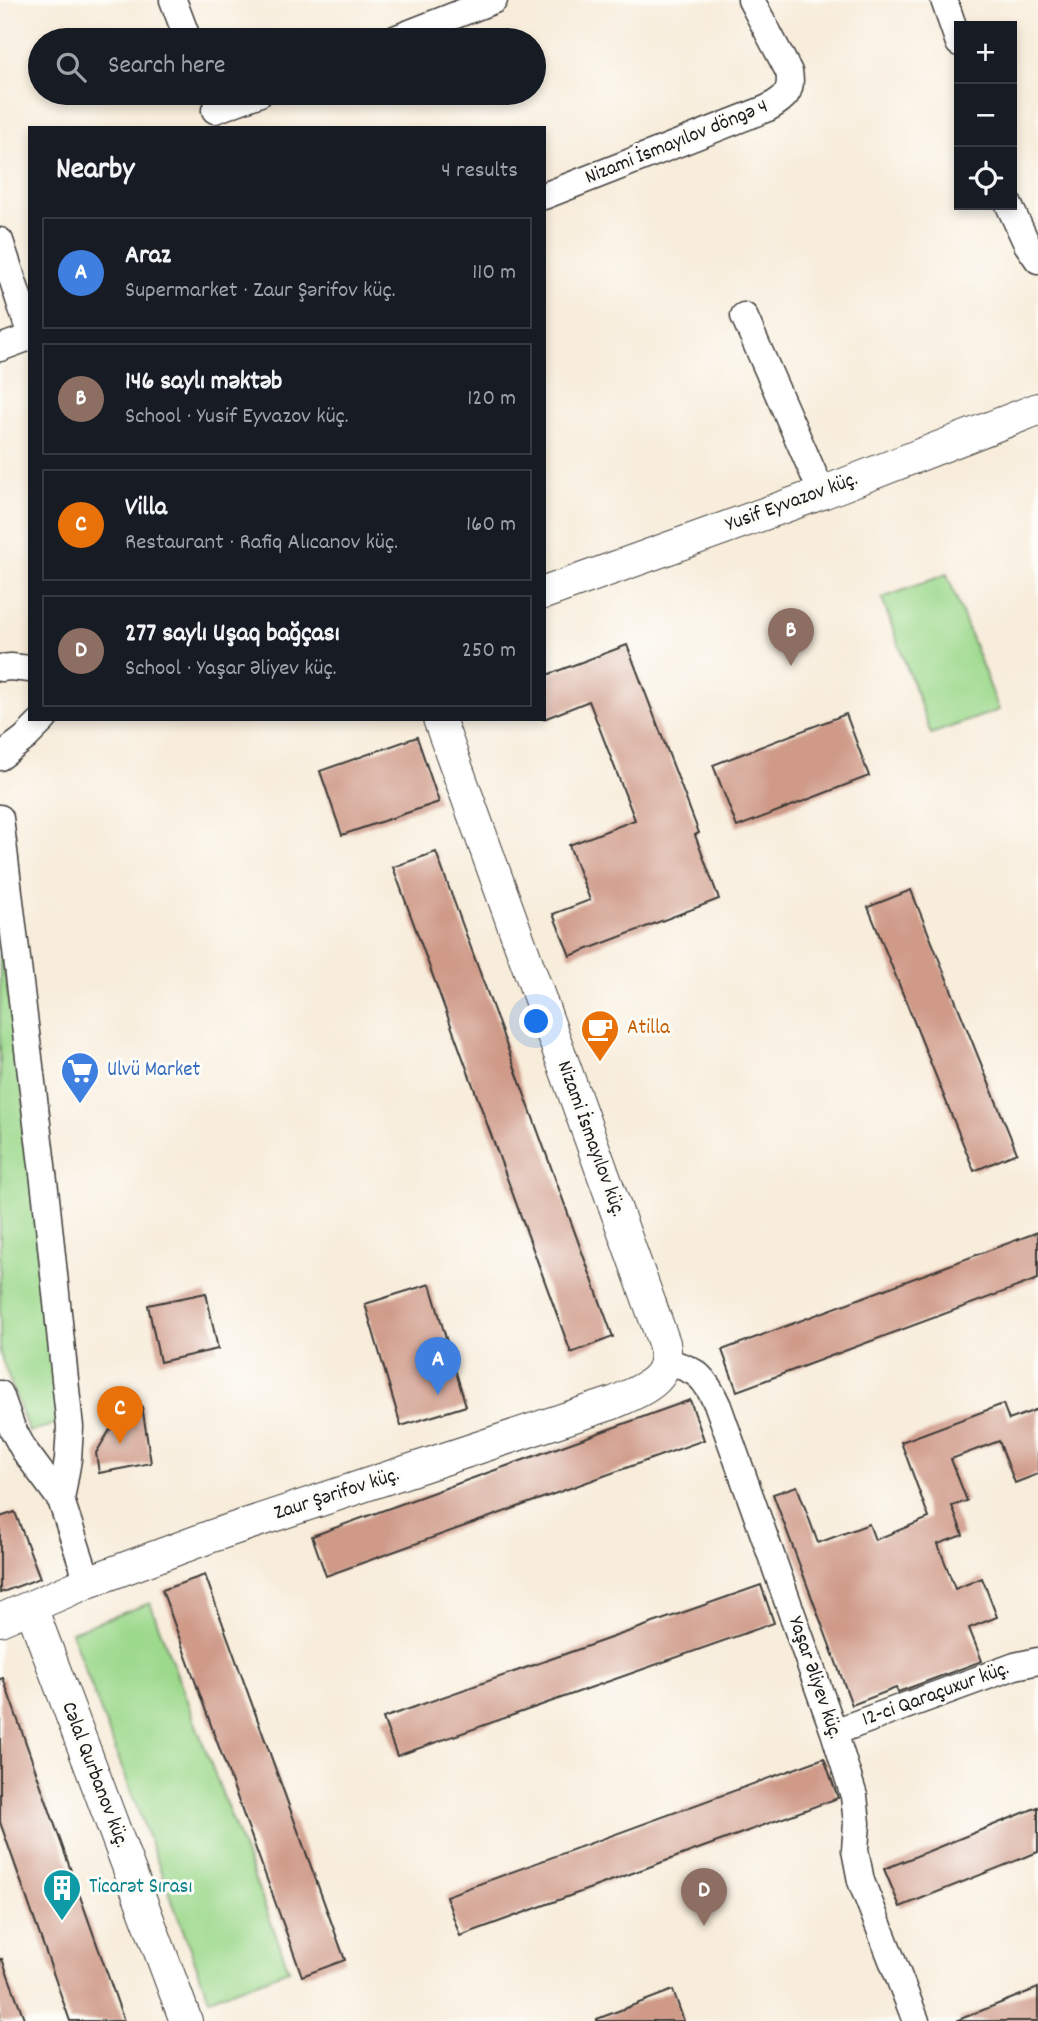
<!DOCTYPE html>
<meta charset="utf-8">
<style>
body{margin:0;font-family:Dekko,sans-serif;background:#20242c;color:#f1f3f6}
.controls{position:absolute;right:21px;top:21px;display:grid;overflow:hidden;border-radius:0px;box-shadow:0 4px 10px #0003}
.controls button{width:63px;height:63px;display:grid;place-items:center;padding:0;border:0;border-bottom:2px solid #363941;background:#171b24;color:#f1f3f6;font:35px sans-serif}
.you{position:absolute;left:537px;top:1022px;width:24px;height:24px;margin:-18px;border:5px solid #fff;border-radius:50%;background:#1a73e8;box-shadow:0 0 0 10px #1a73e833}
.badge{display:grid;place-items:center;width:46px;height:46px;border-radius:50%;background:#b45309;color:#fff;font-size:23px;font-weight:700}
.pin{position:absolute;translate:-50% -58px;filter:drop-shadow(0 2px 4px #0008)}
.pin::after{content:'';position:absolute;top:37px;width:24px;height:21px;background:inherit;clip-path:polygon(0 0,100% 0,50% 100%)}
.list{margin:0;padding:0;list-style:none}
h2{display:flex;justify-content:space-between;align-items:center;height:91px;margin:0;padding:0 28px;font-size:30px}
h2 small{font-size:23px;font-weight:400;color:#9ea1a6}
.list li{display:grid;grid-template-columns:46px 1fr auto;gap:21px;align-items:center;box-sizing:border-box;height:112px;margin:0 14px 14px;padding:0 14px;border:2px solid #363941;border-radius:0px}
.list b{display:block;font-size:26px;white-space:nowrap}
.list p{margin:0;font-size:23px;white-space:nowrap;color:#9ea1a6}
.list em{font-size:23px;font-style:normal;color:#9ea1a6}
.icon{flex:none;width:38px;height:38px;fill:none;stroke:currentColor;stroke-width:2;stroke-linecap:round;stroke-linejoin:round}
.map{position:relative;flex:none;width:1038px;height:2021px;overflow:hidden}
.search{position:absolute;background:#171b24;box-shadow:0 4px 10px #0003;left:28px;top:28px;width:518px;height:77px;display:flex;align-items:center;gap:18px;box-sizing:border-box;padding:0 24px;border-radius:38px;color:#9ea1a6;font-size:26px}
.panel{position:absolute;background:#171b24;box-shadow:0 4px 10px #0003;left:28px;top:126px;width:518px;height:595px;border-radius:0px}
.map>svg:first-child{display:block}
</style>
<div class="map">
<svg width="1038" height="2021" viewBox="0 0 1038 2021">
<rect width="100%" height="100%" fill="#fdfcf7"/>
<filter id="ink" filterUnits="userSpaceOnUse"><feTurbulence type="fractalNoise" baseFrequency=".0143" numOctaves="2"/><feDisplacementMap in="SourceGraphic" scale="14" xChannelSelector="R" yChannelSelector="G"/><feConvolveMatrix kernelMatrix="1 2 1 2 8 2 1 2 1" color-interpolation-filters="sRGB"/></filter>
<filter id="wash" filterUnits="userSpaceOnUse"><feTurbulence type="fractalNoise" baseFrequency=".00686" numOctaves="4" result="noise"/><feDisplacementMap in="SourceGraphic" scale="28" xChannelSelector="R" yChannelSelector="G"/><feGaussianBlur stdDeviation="1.57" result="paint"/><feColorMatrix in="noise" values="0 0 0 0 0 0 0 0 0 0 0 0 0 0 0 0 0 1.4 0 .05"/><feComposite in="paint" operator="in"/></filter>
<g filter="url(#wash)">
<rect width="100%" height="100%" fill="#f8ecda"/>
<path fill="#9dd98d" stroke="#5c7a54" stroke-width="2" d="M947 574 999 710 931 734 882 598Z
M0 937 23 1097 62 1422 29 1432 0 1354Z
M150 1603 289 1970 209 1999 71 1632Z"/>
<g id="blocks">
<path fill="#cf9a88" d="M627 645 699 833 695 835 719 899 570 956 553 914 590 900 569 845 635 820 589 701 544 719V676Z
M846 714 869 776 737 827 713 765Z
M417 737 439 802 342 835 320 771Z
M436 852 613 1337 571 1353 393 867Z
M911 890 1017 1153 974 1171 868 907Z
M1038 1232V1279L737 1391 722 1350Z
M430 1284 466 1406 401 1426 365 1304Z
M206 1293 218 1349 160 1362 148 1305Z
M690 1400 704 1440 326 1576 312 1536Z
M1003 1404 1009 1420 1038 1409V1474L1015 1483 999 1441 951 1459 967 1501 952 1506 963 1535 938 1544 955 1589 982 1578 997 1617 969 1628 982 1661 898 1692 896 1688 852 1705 773 1494 797 1486 818 1543 869 1524 875 1540 929 1518 901 1442Z
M142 1406 151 1463 99 1473 96 1453 122 1410Z
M15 1512 40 1578 0 1593V1517Z
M205 1575 345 1960 302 1976 162 1590Z
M761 1585 774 1623 397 1756 383 1718Z
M3 1678 124 2021H70L0 1822V1679Z
M824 1758 838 1798 460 1936 446 1896Z
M1038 1807V1852L900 1907 884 1869Z
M0 1959H2L25 2021H0Z
M1038 1988V2021H958V2020Z
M673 1990 684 2021H597V2019Z"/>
</g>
</g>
<g filter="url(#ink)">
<use href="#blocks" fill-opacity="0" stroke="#3d3b38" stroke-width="2"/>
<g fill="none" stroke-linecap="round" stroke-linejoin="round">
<defs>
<path id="minor" d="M173 0 188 40
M944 0 959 43
M392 40 494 0
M215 110 260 93
M544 196 768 108C784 99 793 92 789 72L751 0
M1009 205 1027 244 1038 260
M0 241 30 333
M744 316 822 493
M0 348 30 337
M0 668 11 667 30 669
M0 757 25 738 44 719
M0 818 46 1198 70 1427 68 1459 61 1500 88 1582
M666 1362C697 1369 705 1377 718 1406L834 1732 854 1796 857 1823 855 1850 861 1881 916 2021
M0 1394 12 1428 24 1450 61 1500
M834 1732 1015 1666 1038 1661"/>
<path id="tertiary" d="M544 593 822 493 1038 409
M31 1607 186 2021
M0 1620 88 1582 212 1536 613 1403C631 1395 663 1384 665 1361 666 1355 665 1349 664 1343L439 719"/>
</defs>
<use href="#minor" stroke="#3d3b38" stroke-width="29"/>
<use href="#tertiary" stroke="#3d3b38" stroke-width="34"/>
<use href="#minor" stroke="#fff" stroke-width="26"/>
<use href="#tertiary" stroke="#fff" stroke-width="32"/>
</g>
</g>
<defs>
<symbol id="cafe-pin" viewBox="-11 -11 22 30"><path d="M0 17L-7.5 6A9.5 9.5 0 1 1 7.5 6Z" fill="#e8710a" stroke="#fdfcf7"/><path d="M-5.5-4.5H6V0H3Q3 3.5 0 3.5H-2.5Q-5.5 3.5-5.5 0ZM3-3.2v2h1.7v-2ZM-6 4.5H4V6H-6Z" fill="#fff"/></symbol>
<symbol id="supermarket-pin" viewBox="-11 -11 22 30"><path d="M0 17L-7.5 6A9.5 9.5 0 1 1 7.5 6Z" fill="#3f7fe0" stroke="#fdfcf7"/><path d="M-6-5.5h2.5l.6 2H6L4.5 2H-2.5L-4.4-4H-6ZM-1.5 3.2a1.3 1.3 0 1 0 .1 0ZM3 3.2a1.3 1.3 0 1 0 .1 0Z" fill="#fff"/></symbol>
<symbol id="building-pin" viewBox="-11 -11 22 30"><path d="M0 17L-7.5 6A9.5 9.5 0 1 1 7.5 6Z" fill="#0f9aa8" stroke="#fdfcf7"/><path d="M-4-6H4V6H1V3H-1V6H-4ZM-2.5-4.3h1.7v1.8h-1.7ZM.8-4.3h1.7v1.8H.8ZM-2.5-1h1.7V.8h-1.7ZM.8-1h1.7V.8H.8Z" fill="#fff"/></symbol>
</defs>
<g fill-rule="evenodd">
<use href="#cafe-pin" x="578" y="1007" width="44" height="60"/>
<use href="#supermarket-pin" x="58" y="1049" width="44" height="60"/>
<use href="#building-pin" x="40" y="1866" width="44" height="60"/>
</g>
<g text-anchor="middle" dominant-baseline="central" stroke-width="6" stroke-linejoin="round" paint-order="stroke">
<g font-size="21" fill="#1c1c1c" stroke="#fdfcf7">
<text transform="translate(677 143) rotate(-22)">Nizami İsmayılov döngə 4</text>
<text transform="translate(792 503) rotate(-20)">Yusif Eyvazov küç.</text>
<text transform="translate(590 1139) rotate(70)">Nizami İsmayılov küç.</text>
<text transform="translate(337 1495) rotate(-18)">Zaur Şərifov küç.</text>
<text transform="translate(814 1678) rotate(71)">Yaşar Əliyev küç.</text>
<text transform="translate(936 1695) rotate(-20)">12-ci Qaraçuxur küç.</text>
<text transform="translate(94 1775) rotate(69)">Cəlal Qurbanov küç.</text>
</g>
<g font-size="21" fill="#c56008" stroke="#fdfcf7" text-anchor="start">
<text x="627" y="1029">Atilla</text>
</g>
<g font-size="21" fill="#366cbe" stroke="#fdfcf7" text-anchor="start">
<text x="107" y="1071">Ulvü Market</text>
</g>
<g font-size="21" fill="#0d838f" stroke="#fdfcf7" text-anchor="start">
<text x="89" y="1888">Ticarət Sırası</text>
</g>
</g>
</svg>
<div class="controls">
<button>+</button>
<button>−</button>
<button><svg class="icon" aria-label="locate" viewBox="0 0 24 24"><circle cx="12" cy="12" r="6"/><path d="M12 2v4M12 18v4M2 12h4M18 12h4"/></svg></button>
</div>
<div class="you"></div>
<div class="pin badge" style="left:438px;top:1395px;background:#3f7fe0">A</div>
<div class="pin badge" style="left:791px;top:666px;background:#8d6e63">B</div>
<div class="pin badge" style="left:120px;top:1444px;background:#e8710a">C</div>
<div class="pin badge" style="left:704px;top:1926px;background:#8d6e63">D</div>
<div class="search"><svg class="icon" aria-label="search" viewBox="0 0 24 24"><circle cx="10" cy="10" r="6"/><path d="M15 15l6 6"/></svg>Search here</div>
<section class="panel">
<h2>Nearby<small>4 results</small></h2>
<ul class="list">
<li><span class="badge" style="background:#3f7fe0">A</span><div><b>Araz</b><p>Supermarket · Zaur Şərifov küç.</p></div><em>110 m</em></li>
<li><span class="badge" style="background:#8d6e63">B</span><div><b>146 saylı məktəb</b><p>School · Yusif Eyvazov küç.</p></div><em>120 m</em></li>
<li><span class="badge" style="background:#e8710a">C</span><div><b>Villa</b><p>Restaurant · Rafiq Alıcanov küç.</p></div><em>160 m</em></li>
<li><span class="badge" style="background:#8d6e63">D</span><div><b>277 saylı Uşaq bağçası</b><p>School · Yaşar Əliyev küç.</p></div><em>250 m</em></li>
</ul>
</section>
</div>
